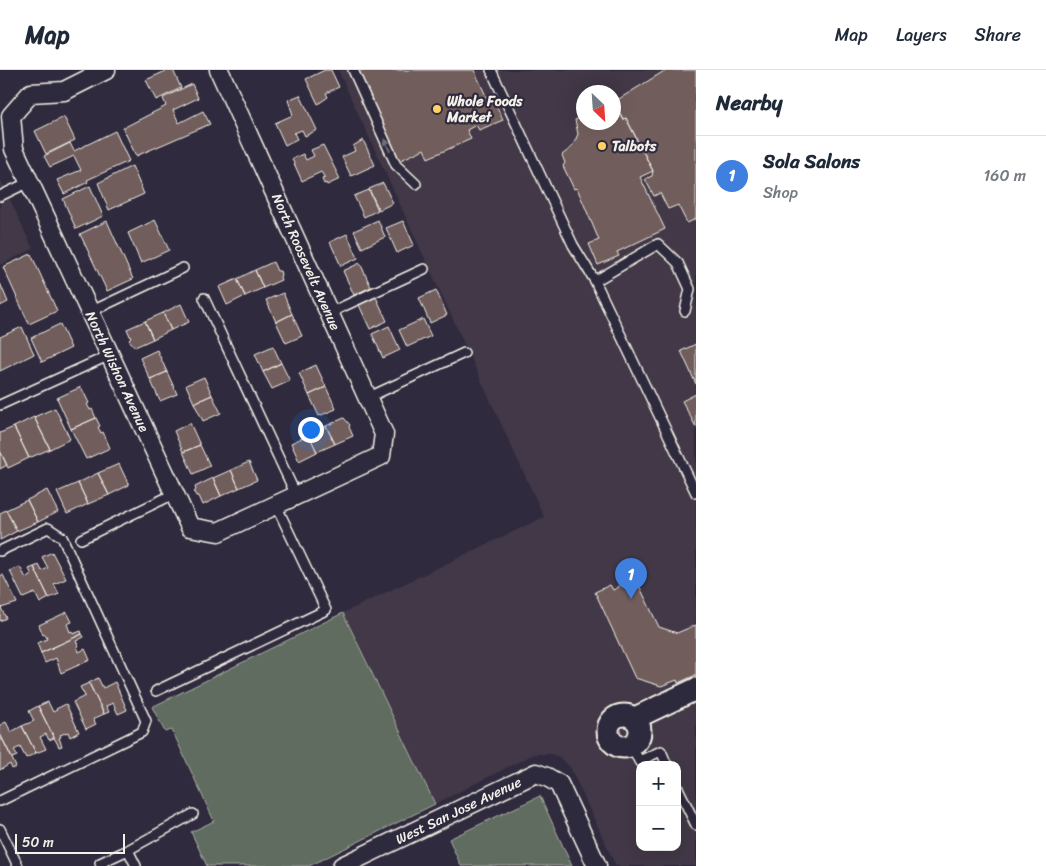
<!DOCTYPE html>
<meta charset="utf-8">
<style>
body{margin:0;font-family:Sriracha,sans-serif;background:#f6f6f7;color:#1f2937}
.controls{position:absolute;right:15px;bottom:15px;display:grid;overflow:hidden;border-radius:10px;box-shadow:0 5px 20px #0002}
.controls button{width:45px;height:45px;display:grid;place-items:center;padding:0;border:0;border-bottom:1px solid #e0e1e3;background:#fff;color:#1f2937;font:25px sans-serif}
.compass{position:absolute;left:576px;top:15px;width:45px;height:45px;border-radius:50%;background:#fff;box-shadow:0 5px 20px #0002;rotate:155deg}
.scale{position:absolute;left:15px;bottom:12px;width:110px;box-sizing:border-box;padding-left:5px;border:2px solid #f4f1e8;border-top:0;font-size:14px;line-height:18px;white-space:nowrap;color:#f4f1e8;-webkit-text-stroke:4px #2f2a3d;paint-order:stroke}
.you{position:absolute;left:310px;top:359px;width:18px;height:18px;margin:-12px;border:4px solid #fff;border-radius:50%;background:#1a73e8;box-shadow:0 0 0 8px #1a73e833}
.badge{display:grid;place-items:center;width:32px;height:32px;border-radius:50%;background:#84754c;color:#fff;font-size:16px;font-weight:700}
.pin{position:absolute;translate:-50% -41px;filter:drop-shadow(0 1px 2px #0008)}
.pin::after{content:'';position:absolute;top:26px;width:18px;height:15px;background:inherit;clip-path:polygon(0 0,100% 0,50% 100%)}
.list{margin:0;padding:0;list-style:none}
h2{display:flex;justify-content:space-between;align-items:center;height:65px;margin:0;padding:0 20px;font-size:21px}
h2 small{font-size:16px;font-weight:400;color:#747a83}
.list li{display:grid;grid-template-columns:32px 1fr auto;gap:15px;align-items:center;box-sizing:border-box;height:80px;padding:0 20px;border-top:1px solid #e0e1e3}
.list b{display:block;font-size:19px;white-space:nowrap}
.list p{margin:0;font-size:16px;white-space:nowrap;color:#747a83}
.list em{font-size:16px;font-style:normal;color:#747a83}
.map{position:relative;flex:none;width:696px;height:796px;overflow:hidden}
header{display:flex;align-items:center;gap:30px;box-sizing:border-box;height:70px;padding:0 25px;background:#fff;border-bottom:1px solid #e0e1e3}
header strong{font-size:24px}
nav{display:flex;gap:28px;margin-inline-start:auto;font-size:18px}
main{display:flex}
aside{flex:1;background:#fff}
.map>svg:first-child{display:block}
</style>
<header>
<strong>Map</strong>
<nav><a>Map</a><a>Layers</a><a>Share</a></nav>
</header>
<main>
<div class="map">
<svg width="696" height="796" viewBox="0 0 696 796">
<rect width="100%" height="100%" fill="#2f2a3d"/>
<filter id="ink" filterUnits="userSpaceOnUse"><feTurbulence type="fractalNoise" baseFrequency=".02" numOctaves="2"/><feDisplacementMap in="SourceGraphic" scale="10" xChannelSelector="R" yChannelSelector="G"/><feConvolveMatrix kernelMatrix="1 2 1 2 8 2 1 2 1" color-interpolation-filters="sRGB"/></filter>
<g filter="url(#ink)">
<path fill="#423946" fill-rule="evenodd" d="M338 0H696V796H616L570 697 559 687 551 684H534L435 734 343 543 544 447ZM584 22H614V52H584ZM640 695H677V777H640Z
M0 108 33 179 0 195Z"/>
<path fill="#606c60" stroke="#aaaea4" d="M343 543 435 734 309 796H207L191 762 214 751 172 660 165 662 152 637Z
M540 726 572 796H461L449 769Z"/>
<path fill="#6f5d5c" stroke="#f4f1e8" d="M168 0H173L181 18 156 30 146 10Z
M325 0H331L339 17 326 23 328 27 318 34 306 9Z
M357 0H474L487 28 492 26 503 50 479 60 476 55 467 60 471 69 428 88 424 79 399 91Z
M666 0H696V149L687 153 678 135 668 139 660 123 654 126 645 109 652 106 653 101 626 48 623 49 614 32Z
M192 14 198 28 173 40 179 53 203 41 210 54 136 86 123 58 166 36 163 28Z
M300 25 317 60 305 66 302 60 294 63 297 69 285 75 275 53 293 45 288 30Z
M614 32 623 49 626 48 653 101 640 107 665 159 617 182 619 186 598 195 589 174 599 170 577 118 574 119 563 96 565 93 562 85 571 78 575 71 578 64 575 50 584 46V52H614Z
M64 47 75 70 46 84 35 61Z
M115 61 129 91 87 110 88 112 64 124 57 110 81 100 74 86 50 97 44 86 70 73 74 81Z
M363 70 375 95 351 106 342 87 355 81 353 76Z
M323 75 340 109 327 115 326 113 324 114 322 109 325 108 321 102 302 111 292 89 303 84 306 90 314 86 311 80Z
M132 96 144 124 109 140 98 113Z
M383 113 393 133 379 140 369 119Z
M90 116 103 146 76 159 63 129Z
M369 120 378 140 364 147 354 126Z
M155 150 169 180 141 193 128 163Z
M378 150 385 167 362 178 354 161Z
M107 151 133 209 107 221 80 164Z
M403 151 414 175 397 183 386 158Z
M347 164 358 188 341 196 330 172Z
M31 184 57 241 29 254 3 197Z
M273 192 277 201H280L281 204 280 207 281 210 263 218 255 200Z
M360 193 371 217 354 225 343 201Z
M255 200 263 218 245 226 237 209Z
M237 209 245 226 227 235 219 217Z
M0 213 8 232 0 236Z
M436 220 447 245 430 253 419 228Z
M283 223 292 244 276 252 266 230Z
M376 227 387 251 370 259 359 235Z
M181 234 189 252 171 260 163 243Z
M163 243 171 260 153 269 145 251Z
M292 244 302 266 286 273 276 252Z
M423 249 431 266 407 277 399 260Z
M145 251 153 269 135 277 129 270 131 268 127 259Z
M60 254 71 278 42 292 31 268Z
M389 256 400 280 383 288 372 264Z
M22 257 34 284 0 301V267Z
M696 274V314L681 281Z
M273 276 281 293 263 302 255 284Z
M157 280 167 302 150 309 140 288Z
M281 293 290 311 272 319 263 302Z
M316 295 326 317 309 325 299 303Z
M167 302 177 324 160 331 150 309Z
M204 307 212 325 194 333 186 315Z
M81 317 89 333 87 334 90 340 92 339 96 348 71 359 57 328Z
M326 317 336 339 319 346 309 325Z
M696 324V357L682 331Z
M212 325 221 343 203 351 194 333Z
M55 338 70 369 50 379 34 347Z
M34 347 50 379 29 388 14 357Z
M96 348 100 356 98 357 101 363 103 362 110 378 86 389 71 359Z
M344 348 350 355 349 357 353 366 335 374 326 356Z
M190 353 200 375 183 382 174 361Z
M326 356 335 374 317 382 309 365Z
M14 357 29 388 8 398 0 381V363Z
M309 365 317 382 299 391 291 373Z
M200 375 210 396 193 404 183 382Z
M0 381 7 395 0 399Z
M249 392 257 410 239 418 231 400Z
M119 394 129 415 109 425 98 403Z
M231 400 239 418 221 426 213 408Z
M98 403 109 425 88 434 78 413Z
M213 408 221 426 203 435 199 426H196L194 422 196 420 195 417Z
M78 413 88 434 67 444 57 422Z
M47 420 58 442 38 452 27 430Z
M27 430 38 452 17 461 6 440Z
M6 440 17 461 0 470V443Z
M52 482 66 509 54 514 59 524 49 528 34 497 39 495 42 501 48 498 42 487Z
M20 497 26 508 32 505 29 499 34 497 49 528 40 533 35 523 23 528 10 501Z
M3 505 17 533 1 538 6 548 0 551V506Z
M635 507 659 557 677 563 696 555V605L678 613 677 610 661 616 635 608 595 522 610 515 613 520 619 517 618 515Z
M67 542 72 552 67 554 70 562 72 561 73 564 81 561 82 564 41 583 37 573 47 569 45 564 43 565 39 555Z
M82 564 84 567 76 571 78 575 77 576 79 582 85 579 90 590 61 603 56 588 45 593 41 583Z
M98 608 103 618 115 612 127 640 118 644 113 633 106 636 109 642 104 644 89 613Z
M89 613 104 644 93 649 96 654 86 659 73 632 85 626 80 617Z
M48 632 53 642 57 640 56 639 66 634 79 662 70 667 68 662 60 665 61 667 59 668 62 676 59 677 38 636Z
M38 636 54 668 49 670 46 664 40 667 46 679 36 683 22 656 34 651 29 641Z
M6 652 11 662 22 656 36 683 26 688 20 677 14 680 17 686 12 688 0 664V655Z
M0 664 16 697 12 699 10 694 0 700Z"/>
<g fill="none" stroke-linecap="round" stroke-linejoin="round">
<defs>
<path id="service" d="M353 0 396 95 416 114
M491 0 573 175 595 211 696 423
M0 126 29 112
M595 211 658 174 678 193 690 219 685 241
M204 228 296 425
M90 242 183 198
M329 243 424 199
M367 328 464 283
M0 335 110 285
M81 469 174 424
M0 481 48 458 62 467 146 651 142 662 0 731
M156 621 326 540 276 435
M632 676 639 691 661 681 667 695
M677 716 696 755
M0 759 18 796
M128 780 136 796
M103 796 100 793 128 780 193 744"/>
<g id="minor">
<path id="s1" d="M106 0 64 21 31 23 11 46 14 79 190 457 218 462 381 386 384 364 219 0"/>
<path id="s2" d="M342 796 536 703 547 707 559 714 597 796"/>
</g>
<path id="tertiary" d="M608 661a16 16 0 1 1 32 0a16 16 0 1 1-32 0Z
M635 648 696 619"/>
</defs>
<use href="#service" stroke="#f4f1e8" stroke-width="12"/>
<use href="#minor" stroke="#f4f1e8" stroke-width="21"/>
<use href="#tertiary" stroke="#f4f1e8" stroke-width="25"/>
<use href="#service" stroke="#2f2a3d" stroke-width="9"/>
<use href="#minor" stroke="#2f2a3d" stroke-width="18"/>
<use href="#tertiary" stroke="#2f2a3d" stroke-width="21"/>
</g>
<defs><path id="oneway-solid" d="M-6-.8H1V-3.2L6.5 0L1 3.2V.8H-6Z" transform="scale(1.25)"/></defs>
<use fill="#747079" href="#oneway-solid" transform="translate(387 75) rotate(-114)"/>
</g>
<g fill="#ffd166" stroke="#2f2a3d" stroke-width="2">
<circle cx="437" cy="39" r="5"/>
<circle cx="602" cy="76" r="5"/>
</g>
<g text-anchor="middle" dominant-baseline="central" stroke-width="4.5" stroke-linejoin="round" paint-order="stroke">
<g font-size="14" font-weight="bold" fill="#f4f1e8" stroke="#2f2a3d" text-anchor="start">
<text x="447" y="31">Whole Foods<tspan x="447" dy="16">Market</tspan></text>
<text x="612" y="76">Talbots</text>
</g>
<g font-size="14" fill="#f4f1e8" stroke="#2f2a3d">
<text transform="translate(306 192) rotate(66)">North Roosevelt Avenue</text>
<text stroke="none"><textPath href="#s1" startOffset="389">North Wishon Avenue</textPath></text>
<text stroke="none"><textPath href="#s2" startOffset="129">West San Jose Avenue</textPath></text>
</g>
</g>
</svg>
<div class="controls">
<button>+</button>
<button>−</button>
</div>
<svg class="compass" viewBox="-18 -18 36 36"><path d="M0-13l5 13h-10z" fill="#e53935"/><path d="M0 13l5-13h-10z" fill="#747a83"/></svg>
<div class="scale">50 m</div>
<div class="you"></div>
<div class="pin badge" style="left:631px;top:529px;background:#3f7fe0">1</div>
</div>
<aside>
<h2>Nearby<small></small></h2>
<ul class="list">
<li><span class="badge" style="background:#3f7fe0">1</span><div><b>Sola Salons</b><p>Shop</p></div><em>160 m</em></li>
</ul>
</aside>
</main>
